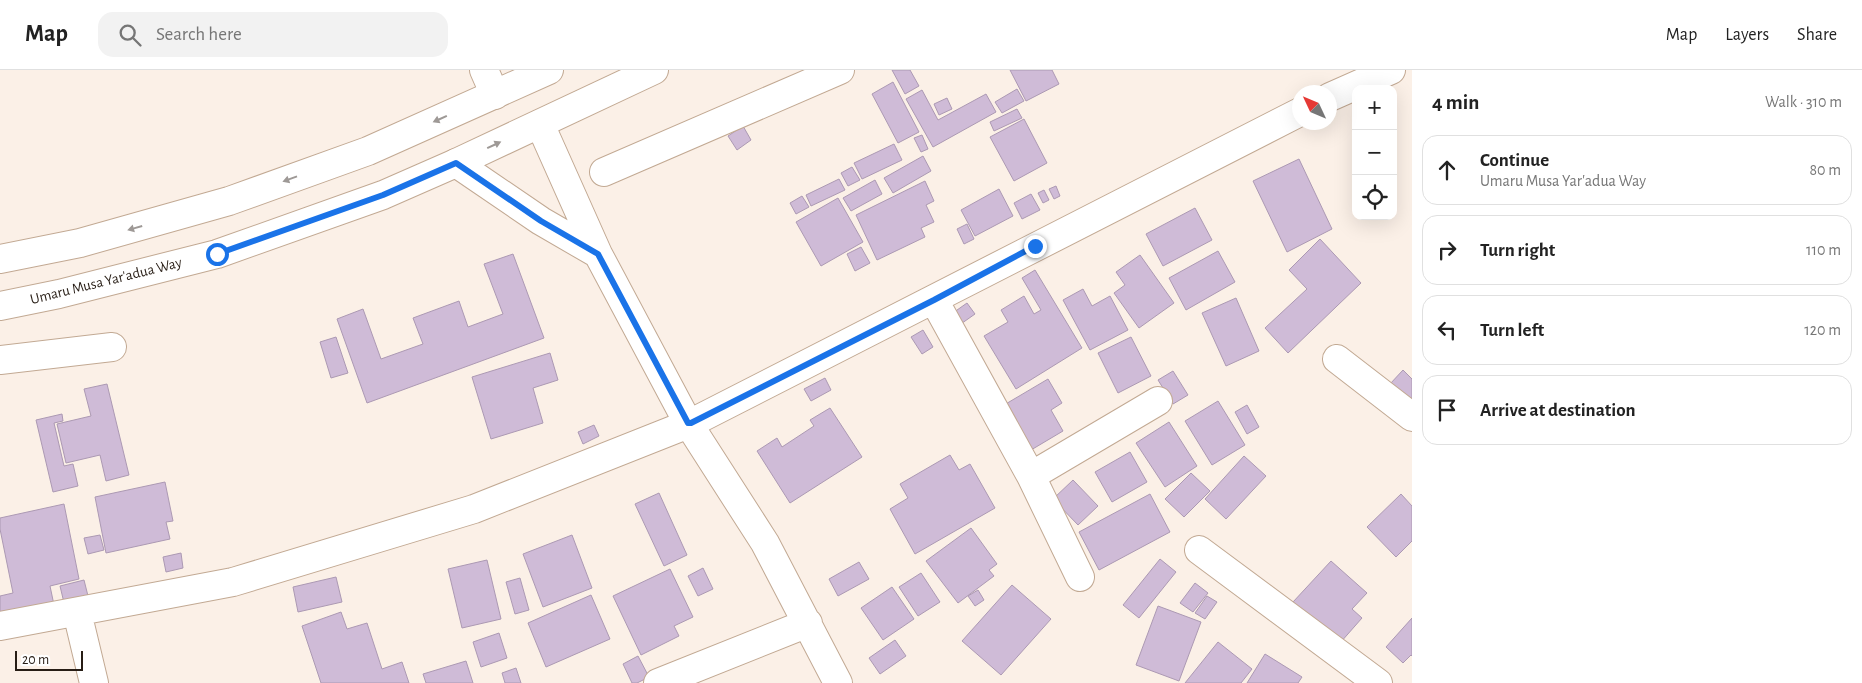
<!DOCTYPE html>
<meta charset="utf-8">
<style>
body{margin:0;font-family:"Alegreya Sans",sans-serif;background:#f2f2f2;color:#222}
.controls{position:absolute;right:15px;top:15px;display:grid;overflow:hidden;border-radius:10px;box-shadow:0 5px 20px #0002}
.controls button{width:45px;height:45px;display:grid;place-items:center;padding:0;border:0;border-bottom:1px solid #e0e0e0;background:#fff;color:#222;font:25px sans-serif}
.compass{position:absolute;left:1292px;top:15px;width:45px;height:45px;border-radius:50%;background:#fff;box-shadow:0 5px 20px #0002;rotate:314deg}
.scale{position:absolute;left:15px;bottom:12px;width:68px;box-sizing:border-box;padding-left:5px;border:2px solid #271d15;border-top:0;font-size:14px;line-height:18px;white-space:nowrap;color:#271d15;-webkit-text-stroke:4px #fff;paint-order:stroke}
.stop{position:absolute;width:15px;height:15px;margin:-11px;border:4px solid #1a73e8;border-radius:50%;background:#fff}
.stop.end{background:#1a73e8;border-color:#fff;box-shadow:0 1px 5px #0008}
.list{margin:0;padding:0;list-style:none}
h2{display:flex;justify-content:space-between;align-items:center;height:65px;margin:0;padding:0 20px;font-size:21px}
h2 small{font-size:16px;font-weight:400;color:#767676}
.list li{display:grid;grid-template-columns:32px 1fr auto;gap:15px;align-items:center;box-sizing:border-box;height:70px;margin:0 10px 10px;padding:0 10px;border:1px solid #e0e0e0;border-radius:15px}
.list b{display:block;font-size:19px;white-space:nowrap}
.list p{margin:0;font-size:16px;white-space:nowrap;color:#767676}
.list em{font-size:16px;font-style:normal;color:#767676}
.icon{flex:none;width:28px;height:28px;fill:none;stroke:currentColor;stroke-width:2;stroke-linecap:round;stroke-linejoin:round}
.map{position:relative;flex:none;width:1412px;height:613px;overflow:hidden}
header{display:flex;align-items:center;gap:30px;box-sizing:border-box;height:70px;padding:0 25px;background:#fff;border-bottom:1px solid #e0e0e0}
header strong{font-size:24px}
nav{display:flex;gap:28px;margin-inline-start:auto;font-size:18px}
.search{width:350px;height:45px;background:#f2f2f2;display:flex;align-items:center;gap:12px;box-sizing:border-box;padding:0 18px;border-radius:15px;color:#767676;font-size:19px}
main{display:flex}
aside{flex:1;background:#fff}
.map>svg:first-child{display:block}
</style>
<header>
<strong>Map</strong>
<div class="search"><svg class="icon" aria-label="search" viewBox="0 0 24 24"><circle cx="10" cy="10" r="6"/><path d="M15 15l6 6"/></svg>Search here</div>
<nav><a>Map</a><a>Layers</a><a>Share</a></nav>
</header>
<main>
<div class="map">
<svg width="1412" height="613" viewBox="0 0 1412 613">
<rect width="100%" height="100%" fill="#fbf0e7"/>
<path fill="#cfbbd7" stroke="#ac99b3" d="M892 0H910L919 16 905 24Z
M1010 0H1052L1059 14 1026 31Z
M893 12 919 62 898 73 872 24Z
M1017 19 1024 31 1002 43 995 32Z
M922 20 938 50 986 24 996 42 933 77 906 29Z
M947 28 952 39 939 45 934 34Z
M1017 39 1022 48 994 61 990 52Z
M1024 49 1047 93 1014 111 990 67Z
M743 56 751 70 737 80 728 66Z
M922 65 928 79 921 82 914 68Z
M894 74 902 90 862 109 854 93Z
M923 86 931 101 893 123 884 108Z
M1299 89 1332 159 1287 182 1253 111Z
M852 97 860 110 848 116 841 103Z
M839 109 845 120 811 136 806 125Z
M875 110 882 124 851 141 843 128Z
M925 111 934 131 926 135 934 152 921 158 925 167 877 190 856 145Z
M1056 116 1060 126 1054 129 1049 119Z
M999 119 1013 146 975 166 961 140Z
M1044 120 1049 130 1043 133 1038 123Z
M1031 124 1040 140 1022 149 1014 133Z
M802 126 809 137 796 144 790 133Z
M838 128 863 172 821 196 796 152Z
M1195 138 1212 170 1163 196 1146 164Z
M967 154 974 169 964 174 957 159Z
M1320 169 1361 213 1288 283 1265 258 1307 219 1289 200Z
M861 177 870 193 855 201 847 184Z
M1218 181 1235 212 1186 240 1169 208Z
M513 184 544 268 367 333 337 249 363 239 381 289 423 274 413 248 459 231 468 257 503 244 484 194Z
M1140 185 1174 233 1139 258 1114 223 1125 215 1116 202Z
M1035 200 1082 278 1016 319 984 266 1008 252 1001 240 1024 226 1034 244 1041 240 1022 208Z
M1083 219 1092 236 1110 226 1128 260 1090 280 1063 230Z
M1236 228 1259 281 1226 296 1202 243Z
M967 233 975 244 958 256 950 245Z
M923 260 933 277 922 284 911 267Z
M336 267 348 303 331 308 320 272Z
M1131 267 1151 306 1118 323 1098 283Z
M550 283 558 310 533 318 543 353 491 369 472 307Z
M1403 300 1412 309V334L1390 314Z
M1173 301 1188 325 1173 334 1158 310Z
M825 308 831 320 811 331 804 319Z
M1048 309 1062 333 1051 340 1063 361 1031 380 1004 335Z
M107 314 129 405 106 411 100 385 66 393 57 354 91 346 84 319Z
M1218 331 1245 375 1212 395 1185 351Z
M1247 335 1259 357 1247 364 1235 342Z
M830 338 862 387 790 433 757 381 777 368 782 377 814 356 810 350Z
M62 344 63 351 54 353 64 396 73 394 78 416 53 422 36 350Z
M1169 352 1197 396 1165 417 1136 373Z
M594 355 599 366 583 374 578 362Z
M1130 382 1147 412 1112 432 1095 402Z
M950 385 959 400 970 394 995 438 915 484 890 439 908 428 900 414Z
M1244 386 1266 406 1226 449 1205 429Z
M1191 403 1210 421 1184 447 1165 429Z
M1073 410 1098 436 1078 455 1053 429Z
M165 412 173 451 166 452 170 469 106 483 95 427Z
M659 423 687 485 664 496 635 434Z
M1150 424 1170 462 1099 500 1079 462Z
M1401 424 1412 436V471L1396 487 1367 457Z
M64 434 79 509 50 516 54 535 0 546V526L13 523 0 459V448Z
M971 458 997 494 989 500 994 506 958 533 926 491Z
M100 465 104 480 88 484 84 468Z
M572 465 592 518 543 537 523 484Z
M181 483 183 498 166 502 163 487Z
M1160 489 1176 502 1139 548 1123 535Z
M487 490 501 549 462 558 448 499Z
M1331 491 1367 523 1352 539 1362 548 1340 573 1293 532Z
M859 492 869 509 838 526 829 509Z
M703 498 713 519 698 526 688 506Z
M670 499 693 547 674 556 679 566 641 585 613 526Z
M921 503 940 532 918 546 899 517Z
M336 507 342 532 298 542 293 517Z
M520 508 529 540 515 544 506 512Z
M84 510 89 530 65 537 60 516Z
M1195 513 1208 523 1193 542 1180 533Z
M1012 515 1051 549 1001 605 962 571Z
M892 517 914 549 883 570 861 538Z
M978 520 984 530 975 536 968 526Z
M591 525 610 569 546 597 528 553Z
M1207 526 1217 532 1205 549 1195 543Z
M1158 536 1201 552 1179 611 1136 595Z
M341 542 347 559 367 553 382 599 402 592 409 613H321L302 556Z
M1412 548V586L1411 585 1403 593 1386 577Z
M499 563 507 588 481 597 473 572Z
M895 570 906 586 880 604 869 588Z
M1218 572 1252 599 1241 613H1185Z
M1265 584 1302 607 1298 613H1247Z
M638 586 649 607 637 613H632L623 594Z
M466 591 473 613H426L423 604Z
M516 598 521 613H505L502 603Z"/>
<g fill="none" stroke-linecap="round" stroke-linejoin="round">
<defs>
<path id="minor" d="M484 0 495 25
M1330 27 1391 0
M540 54 598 184
M456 93 541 151 598 184 688 353 765 473 838 613
M604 102 840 0
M934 230 1031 406 1080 507
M1337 289 1412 347
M0 290 112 277
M1031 406 1158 331
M1199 480 1378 613
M77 542 94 613
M0 556 233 512 474 439 691 353 1300 42
M658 613 808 553"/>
<path id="major" d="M0 189 80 173 229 131 368 81 549 0
M0 236 59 224 217 184 383 125 456 93 654 0"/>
</defs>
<use href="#minor" stroke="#c2a993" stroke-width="30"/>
<use href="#major" stroke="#c2a993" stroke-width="30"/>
<use href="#minor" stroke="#fff" stroke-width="28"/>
<use href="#major" stroke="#fff" stroke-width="28"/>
</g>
<defs><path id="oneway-solid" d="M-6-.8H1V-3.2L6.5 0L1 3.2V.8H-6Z" transform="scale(1.25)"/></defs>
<g fill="#9e9996">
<use href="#oneway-solid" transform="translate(440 49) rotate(156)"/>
<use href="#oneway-solid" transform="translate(494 75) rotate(-25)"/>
<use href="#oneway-solid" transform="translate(290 109) rotate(160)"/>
<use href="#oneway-solid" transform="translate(135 158) rotate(164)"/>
</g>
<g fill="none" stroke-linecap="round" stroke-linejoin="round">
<path stroke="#1a73e8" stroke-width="6" d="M217 184 383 125 456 93 541 151 598 184 688 353H691L934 230 1035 176"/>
</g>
<g text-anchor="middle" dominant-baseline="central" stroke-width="4" stroke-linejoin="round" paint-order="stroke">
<g font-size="15" fill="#271d15" stroke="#fff">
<text transform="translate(106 211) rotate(-14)">Umaru Musa Yar'adua Way</text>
</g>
</g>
</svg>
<div class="controls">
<button>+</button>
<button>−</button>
<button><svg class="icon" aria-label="locate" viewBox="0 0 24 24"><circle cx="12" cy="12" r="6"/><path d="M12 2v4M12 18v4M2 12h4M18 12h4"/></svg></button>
</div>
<svg class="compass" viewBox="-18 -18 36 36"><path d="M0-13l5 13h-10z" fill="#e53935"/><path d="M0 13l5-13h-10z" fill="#767676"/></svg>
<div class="scale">20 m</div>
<div class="stop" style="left:217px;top:184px"></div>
<div class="stop end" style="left:1035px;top:176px"></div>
</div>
<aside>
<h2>4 min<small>Walk · 310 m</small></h2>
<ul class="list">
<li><svg class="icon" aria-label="ahead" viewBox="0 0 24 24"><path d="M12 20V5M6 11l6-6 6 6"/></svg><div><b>Continue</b><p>Umaru Musa Yar'adua Way</p></div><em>80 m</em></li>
<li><svg class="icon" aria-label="right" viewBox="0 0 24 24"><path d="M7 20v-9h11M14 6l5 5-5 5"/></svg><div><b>Turn right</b></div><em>110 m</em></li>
<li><svg class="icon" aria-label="left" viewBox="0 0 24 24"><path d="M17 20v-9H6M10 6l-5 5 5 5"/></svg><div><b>Turn left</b></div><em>120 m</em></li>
<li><svg class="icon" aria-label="arrive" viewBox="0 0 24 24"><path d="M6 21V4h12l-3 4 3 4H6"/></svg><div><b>Arrive at destination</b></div></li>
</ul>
</aside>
</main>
